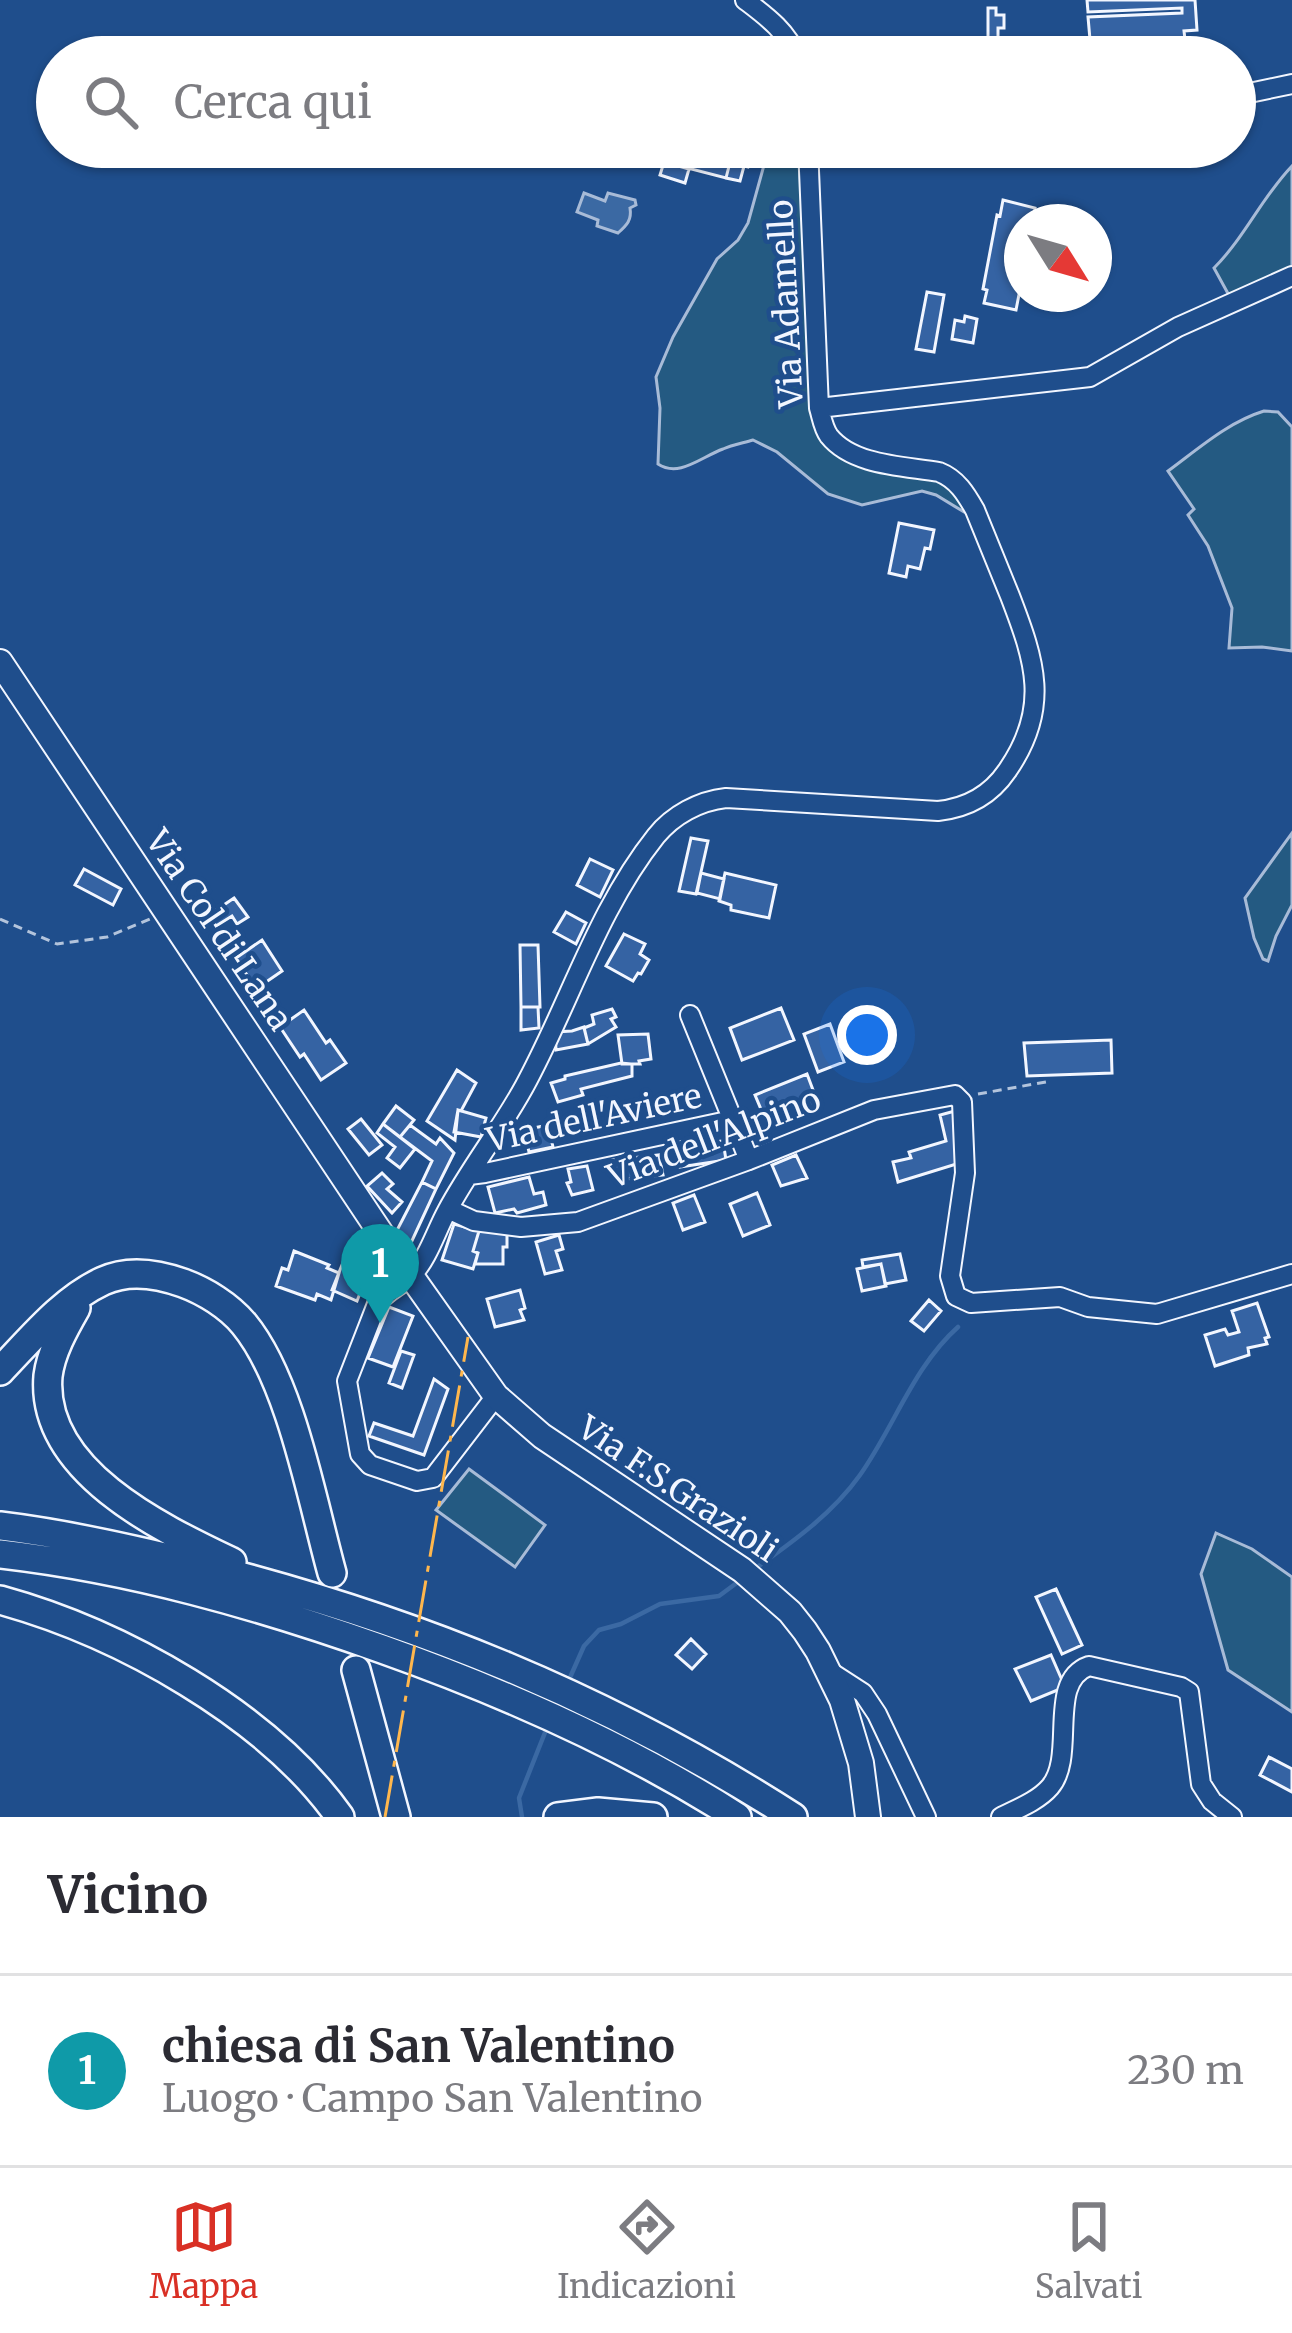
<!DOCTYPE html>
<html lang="it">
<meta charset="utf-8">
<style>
body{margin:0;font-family:Merriweather,serif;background:#f2f2f3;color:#2b2b33}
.compass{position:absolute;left:1004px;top:204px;width:108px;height:108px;border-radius:50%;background:#fff;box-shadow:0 3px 9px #0004;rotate:127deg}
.you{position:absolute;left:867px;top:1035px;width:42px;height:42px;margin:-30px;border:9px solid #fff;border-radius:50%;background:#1a73e8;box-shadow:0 0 0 18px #1a73e833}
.badge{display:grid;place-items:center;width:78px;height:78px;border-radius:50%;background:#d93025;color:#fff;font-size:39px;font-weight:700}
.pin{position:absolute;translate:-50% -99px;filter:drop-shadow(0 3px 6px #0008)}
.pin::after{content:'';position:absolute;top:63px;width:42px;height:36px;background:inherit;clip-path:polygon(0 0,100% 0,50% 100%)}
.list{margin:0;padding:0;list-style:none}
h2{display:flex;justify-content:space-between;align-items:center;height:156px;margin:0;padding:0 48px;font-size:51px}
h2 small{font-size:39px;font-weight:400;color:#7c7c81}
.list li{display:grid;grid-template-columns:78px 1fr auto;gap:36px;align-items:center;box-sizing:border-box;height:192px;padding:0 48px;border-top:3px solid #e1e1e2}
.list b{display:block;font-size:45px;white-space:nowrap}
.list p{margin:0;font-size:39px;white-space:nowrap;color:#7c7c81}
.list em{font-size:39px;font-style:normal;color:#7c7c81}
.icon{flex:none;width:66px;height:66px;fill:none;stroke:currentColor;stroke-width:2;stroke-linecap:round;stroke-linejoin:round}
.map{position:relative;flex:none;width:1292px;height:1817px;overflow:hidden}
.search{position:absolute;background:#fff;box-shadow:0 3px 9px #0004;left:36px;right:36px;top:36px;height:132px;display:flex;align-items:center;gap:30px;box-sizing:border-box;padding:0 42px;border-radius:66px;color:#7c7c81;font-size:45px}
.sheet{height:348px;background:#fff}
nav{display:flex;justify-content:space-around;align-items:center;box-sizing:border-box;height:168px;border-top:3px solid #e1e1e2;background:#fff;font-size:33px;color:#7c7c81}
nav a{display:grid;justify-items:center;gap:6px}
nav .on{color:#d93025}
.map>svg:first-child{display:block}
</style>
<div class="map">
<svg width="1292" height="1817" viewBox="0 0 1292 1817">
<rect width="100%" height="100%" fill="#1f4e8c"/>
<path fill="#245a82" stroke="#a8bbd7" stroke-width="3" d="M769 147H810L818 316 832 439 937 474 975 509 964 512 936 495 922 491 862 505 828 494 777 452 753 440C743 443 732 445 723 449 701 457 679 478 658 464L660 408 656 377 673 337 717 259 738 240 748 223Z
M1292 166V284L1231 299 1214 268C1245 237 1262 197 1292 166Z
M1264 411 1278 412 1292 427V651L1262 647 1229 648 1232 608 1208 546 1188 515 1194 509 1168 471C1198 449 1228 422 1264 411Z
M1292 833V905L1276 936 1268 961 1263 959 1254 938 1245 898Z
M469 1469 545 1525 515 1567 436 1510Z
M1216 1533 1252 1549 1292 1577V1712L1228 1670 1201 1574Z"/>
<path fill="#3b69a3" stroke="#a8bbd7" stroke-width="3" d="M584 193 605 201 608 193 635 200 636 205 630 208C632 220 627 225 618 233L597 226 598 220 577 212Z"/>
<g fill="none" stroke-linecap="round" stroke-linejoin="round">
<path stroke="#3b69a3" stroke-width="4.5" d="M756 1568C794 1541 833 1513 860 1475 894 1427 914 1366 958 1327
M568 1682 584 1646 599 1630 621 1624 660 1604 719 1596 742 1579
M522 1817 519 1798 548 1725"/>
</g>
<path fill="#3563a3" stroke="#f2f6ff" stroke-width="3" d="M1087 0H1195L1197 30 1184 31 1187 57H1103L1102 51H1091L1088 17 1182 13V8L1088 12Z
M988 8H996V15H1004V28H998V40H988Z
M668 147H692L695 151 730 162 726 178 664 162Z
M734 147H750L747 157 751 158 748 167 744 166 740 181 726 178Z
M664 162 689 169 685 183 660 175Z
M1003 200 1035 208 1032 222H1022V279L1016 310 984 303 987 290 983 289 997 215 1000 216Z
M927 292 944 295 934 352 916 349Z
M965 316 977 319 973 343 952 339 955 320 964 322Z
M899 523 934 530 930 549 925 548 920 569 908 566 906 577 889 573Z
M691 838 708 841 696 894 679 891Z
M590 859 613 870 600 897 577 885Z
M84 869 121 889 113 905 75 885Z
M701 873 724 879 720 899 697 893Z
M725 873 776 885 769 918 731 910V905L719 901Z
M234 898 248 917 237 924 232 916 216 926 209 915Z
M566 912 586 923 576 944 554 932Z
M624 934 645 944 640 954 649 960 641 974 638 973 633 981 606 966Z
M262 940 282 971 256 989 236 958Z
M520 945H538L540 1007H521Z
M521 1007H538L539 1028 521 1030Z
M781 1008 794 1040 742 1060 730 1028Z
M612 1009 616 1017 611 1019 616 1027 588 1044 584 1028 594 1024 592 1015Z
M304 1010 326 1043 330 1040 346 1063 321 1080 304 1054 300 1057 280 1027Z
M830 1024 844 1062 818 1072 804 1034Z
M584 1027 588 1044 556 1050 555 1032 572 1031Z
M648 1034 651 1059 639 1061 640 1064H622L618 1035Z
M1111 1040 1112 1073 1027 1076 1024 1043Z
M621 1063 632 1064V1076L581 1089 583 1095 558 1102 551 1083 565 1079V1076Z
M457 1070 476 1083 461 1111 458 1110 455 1140 427 1121Z
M807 1074 819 1106 768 1126 755 1095Z
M396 1106 414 1120 400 1137 383 1124Z
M458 1110 486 1118 481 1137 454 1132Z
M955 1111 963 1162 898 1182 893 1162 911 1158 909 1152 946 1141 940 1115Z
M361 1119 382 1145 369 1155 348 1129Z
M383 1124 415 1149 400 1168 387 1158 395 1147 377 1133Z
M410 1125 436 1144 440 1138 454 1153 436 1189 422 1182 432 1161 400 1137Z
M548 1125 553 1147 529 1152 524 1130Z
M723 1141 726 1160 680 1167 677 1146Z
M659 1155 663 1175 616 1180 613 1160Z
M796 1155 807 1178 781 1186 772 1165Z
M587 1166 593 1190 572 1195 567 1183 571 1182 568 1169Z
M382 1173 393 1184 387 1189 402 1202 392 1213 367 1186Z
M529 1177 534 1194 543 1192 546 1205 517 1213 514 1209 495 1213 488 1187Z
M422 1182 436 1189 410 1245 393 1238Z
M757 1193 770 1225 743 1236 730 1204Z
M694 1195 705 1222 683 1230 673 1203Z
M454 1224 479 1231 473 1251 478 1253 473 1269 442 1260Z
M507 1230V1247H503V1264H475L478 1253 473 1251 479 1231Z
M559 1235 563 1249 556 1251 562 1270 545 1274 536 1242Z
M350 1245 375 1255 357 1301 332 1290Z
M294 1251 329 1265 327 1268 339 1273 331 1300 317 1294 315 1300 276 1286 282 1268 288 1270Z
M900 1254 906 1280 885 1284 881 1264 863 1267 862 1260Z
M881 1264 886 1286 862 1291 857 1269Z
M520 1290 525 1308 520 1310 524 1320 495 1327 487 1299Z
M929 1300 941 1311 924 1331 911 1321Z
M1257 1303 1269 1337 1265 1338 1267 1344 1248 1348 1249 1355 1215 1366 1205 1335 1225 1329 1228 1335 1239 1332 1232 1311Z
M389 1307 413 1316 393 1367 368 1358Z
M401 1351 414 1355 402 1388 389 1383Z
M434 1379 448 1389 424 1455 369 1436 374 1423 413 1436Z
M1056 1589 1082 1645 1062 1654 1036 1597Z
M691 1639 706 1654 692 1669 676 1655Z
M1051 1655 1065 1687 1031 1701 1015 1669Z
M1269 1757 1292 1769V1792L1260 1775Z"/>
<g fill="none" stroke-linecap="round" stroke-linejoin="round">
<defs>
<path id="minor" d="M745 0C766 16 787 31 797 57
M1235 96 1292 84
M819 408 1090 377 1178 327 1292 276
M690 1015 749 1160
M469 1175 485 1173 732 1120
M448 1209 474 1221 521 1227 578 1222 749 1160 874 1110 955 1095 962 1102 965 1173 950 1276 956 1296 971 1303 1060 1297 1088 1307 1157 1314 1292 1274
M496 1396 433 1478 417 1481 370 1465 360 1454 347 1381 377 1304C386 1291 401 1286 412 1275 428 1258 436 1231 447 1211 470 1168 501 1129 524 1087 569 1005 597 910 656 836 673 815 699 801 726 798L938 811C967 808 990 796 1007 771 1051 708 1035 661 1010 596 998 567 987 539 975 510 966 494 957 479 939 472 905 466 853 466 829 436 823 428 822 418 819 408L808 147
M829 1671 863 1693 877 1714 926 1817
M1001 1817C1017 1809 1038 1801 1050 1787 1077 1756 1046 1681 1089 1666L1181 1687 1189 1692 1201 1784 1212 1801 1232 1817"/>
<path id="major" d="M0 662 382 1235 496 1396 542 1436 742 1570 790 1612 805 1631 818 1651 842 1700 861 1763 868 1817"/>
<path id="highway" d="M76 1308C64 1329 51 1352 48 1376 40 1471 161 1528 232 1562
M0 1371C31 1339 62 1300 103 1281 129 1269 158 1274 183 1283 205 1291 229 1306 244 1324 291 1381 312 1501 332 1573
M0 1526C66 1534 133 1549 197 1565 411 1618 608 1698 793 1817
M0 1554C131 1569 258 1605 382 1649 506 1693 626 1746 737 1817
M0 1600C120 1633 267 1714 340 1817
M356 1670 396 1817
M558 1817 598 1812 653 1817"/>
</defs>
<use href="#minor" stroke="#f2f6ff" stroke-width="22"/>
<use href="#major" stroke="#f2f6ff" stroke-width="28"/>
<use href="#highway" stroke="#f2f6ff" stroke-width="32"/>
<path stroke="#b3c4dc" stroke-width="3" stroke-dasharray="9 6" stroke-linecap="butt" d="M0 919 57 944 107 937 150 919
M978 1094 1051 1081"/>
<use href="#minor" stroke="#1f4e8c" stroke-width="18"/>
<use href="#major" stroke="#1f4e8c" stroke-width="24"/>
<use href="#highway" stroke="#1f4e8c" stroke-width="27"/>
<path stroke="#ffb74d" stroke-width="3" stroke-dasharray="42 9 6 9" stroke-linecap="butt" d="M385 1817 468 1337"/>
</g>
<g text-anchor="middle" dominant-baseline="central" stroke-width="9" stroke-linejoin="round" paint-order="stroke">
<g font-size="33" fill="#f2f6ff" stroke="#1f4e8c">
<text transform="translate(786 304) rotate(-93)">Via Adamello</text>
<text transform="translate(219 930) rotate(56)">Via Col di Lana</text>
<text transform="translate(594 1118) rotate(-12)">Via dell'Aviere</text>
<text transform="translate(714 1138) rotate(-21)">Via dell'Alpino</text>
<text transform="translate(678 1489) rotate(34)">Via F.S.Grazioli</text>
</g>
</g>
</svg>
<svg class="compass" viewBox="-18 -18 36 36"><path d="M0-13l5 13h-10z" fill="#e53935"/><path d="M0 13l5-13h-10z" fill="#7c7c81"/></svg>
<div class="you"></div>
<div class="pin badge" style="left:380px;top:1323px;background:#0f9aa8">1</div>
<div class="search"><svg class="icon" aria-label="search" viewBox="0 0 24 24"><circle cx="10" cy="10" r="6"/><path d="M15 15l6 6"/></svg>Cerca qui</div>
</div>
<section class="sheet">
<h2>Vicino<small></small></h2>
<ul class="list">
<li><span class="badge" style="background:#0f9aa8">1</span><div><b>chiesa di San Valentino</b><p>Luogo · Campo San Valentino</p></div><em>230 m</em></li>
</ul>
</section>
<nav>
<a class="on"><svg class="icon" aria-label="map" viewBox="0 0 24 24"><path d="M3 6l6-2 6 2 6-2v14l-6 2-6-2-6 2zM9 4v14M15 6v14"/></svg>Mappa</a>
<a><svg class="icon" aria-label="directions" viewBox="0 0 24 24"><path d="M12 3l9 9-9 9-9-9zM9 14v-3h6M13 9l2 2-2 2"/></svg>Indicazioni</a>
<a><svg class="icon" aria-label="saved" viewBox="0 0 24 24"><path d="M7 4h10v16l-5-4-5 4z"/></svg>Salvati</a>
</nav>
